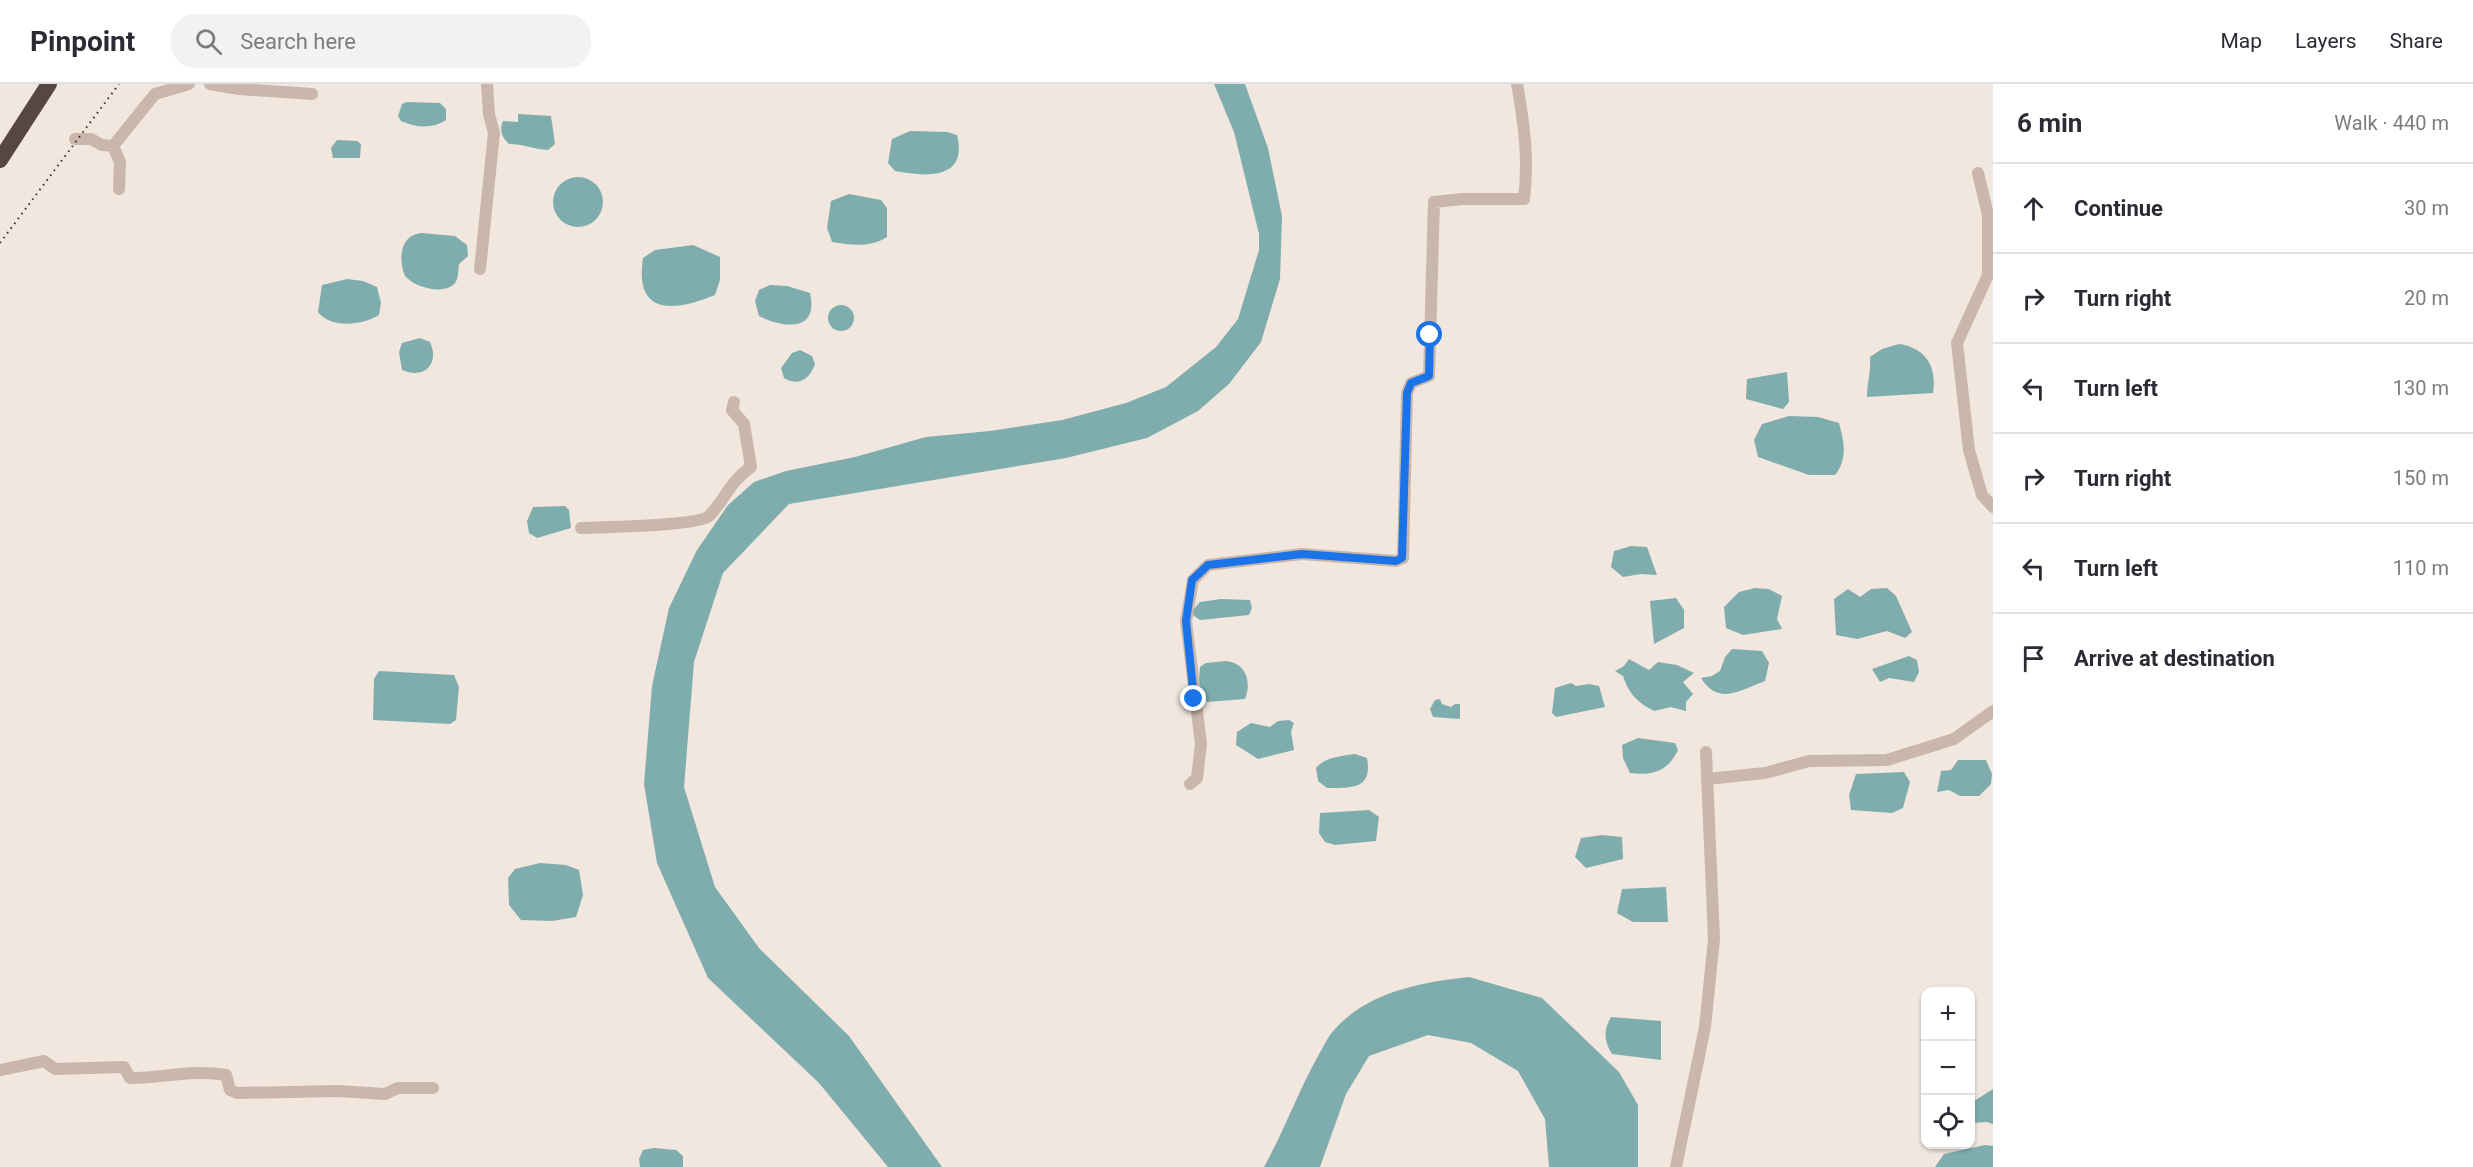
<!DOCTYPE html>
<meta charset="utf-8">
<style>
body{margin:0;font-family:Roboto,sans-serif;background:#f2f2f3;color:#2b2b33}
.controls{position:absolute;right:18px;bottom:18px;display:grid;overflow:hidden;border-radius:12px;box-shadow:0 2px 4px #0004}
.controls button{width:54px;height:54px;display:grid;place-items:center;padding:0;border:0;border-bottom:2px solid #e1e1e2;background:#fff;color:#2b2b33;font:30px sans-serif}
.stop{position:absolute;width:18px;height:18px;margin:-14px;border:4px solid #1a73e8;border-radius:50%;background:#fff}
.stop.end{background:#1a73e8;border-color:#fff;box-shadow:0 2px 6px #0008}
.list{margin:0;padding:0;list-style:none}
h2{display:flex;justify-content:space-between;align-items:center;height:78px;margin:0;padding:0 24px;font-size:26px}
h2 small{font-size:20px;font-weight:400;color:#7c7c81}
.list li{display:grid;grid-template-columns:39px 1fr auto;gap:18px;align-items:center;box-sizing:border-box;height:90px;padding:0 24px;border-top:2px solid #e1e1e2}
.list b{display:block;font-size:22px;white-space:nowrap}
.list em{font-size:20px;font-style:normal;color:#7c7c81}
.icon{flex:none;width:33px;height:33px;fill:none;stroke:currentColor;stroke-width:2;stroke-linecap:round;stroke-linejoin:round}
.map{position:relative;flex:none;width:1993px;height:1083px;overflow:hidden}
header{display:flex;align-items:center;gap:36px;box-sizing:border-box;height:84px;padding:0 30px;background:#fff;border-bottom:2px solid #e1e1e2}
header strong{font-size:28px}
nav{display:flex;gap:33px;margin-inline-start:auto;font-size:21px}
.search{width:420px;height:54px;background:#f2f2f3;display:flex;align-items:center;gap:15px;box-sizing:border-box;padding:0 21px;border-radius:24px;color:#7c7c81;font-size:22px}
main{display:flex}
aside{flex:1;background:#fff}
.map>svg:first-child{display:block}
</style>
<header>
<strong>Pinpoint</strong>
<div class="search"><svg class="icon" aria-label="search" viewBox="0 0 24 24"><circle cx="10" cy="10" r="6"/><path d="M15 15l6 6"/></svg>Search here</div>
<nav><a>Map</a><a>Layers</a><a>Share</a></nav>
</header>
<main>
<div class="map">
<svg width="1993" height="1083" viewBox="0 0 1993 1083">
<rect width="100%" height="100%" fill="#f1e7de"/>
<path fill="#7fadad" d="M1214 0H1245L1268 64 1282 132 1280 195 1261 258 1229 300 1198 327 1147 354 1066 374 789 420 723 489 694 578 684 703 715 803 759 864 849 952 942 1083H888L819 999 708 894 657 779 644 700 652 602 669 524 697 466 728 421 754 398 786 387 855 373 926 353 990 347 1062 336 1126 319 1166 303 1216 263 1238 235 1259 166V150L1234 48Z
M407 18 440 19 446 25V36C432 45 417 44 401 37L398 32 402 20Z
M518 30 551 32 555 60 548 66C534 65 523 60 509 60 502 53 499 47 503 37L518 38Z
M910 47 947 48 957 51C968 96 927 93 895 87L888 79 892 55Z
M337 56 357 57 361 60 360 74H333L331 64Z
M553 118a25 25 0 1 1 50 0a25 25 0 1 1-50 0Z
M849 110 881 116 887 124V153C870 164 852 161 832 158L827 144 831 117Z
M421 149 455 152 467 161 468 172 459 180C458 186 459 194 455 199 444 212 414 203 405 192 398 175 400 151 421 149Z
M693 161 720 173V196L715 211C674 228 634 232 643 174L655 166Z
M347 195 363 197 377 203 381 219 379 231C363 241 331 245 318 228L322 201Z
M770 201 787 202 810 209C819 249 784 244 759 232L755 217 759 206Z
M828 234a13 13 0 1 1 26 0a13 13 0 1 1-26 0Z
M420 254 430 258C440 280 424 296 402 286L399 268 402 259Z
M1899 260C1927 264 1937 284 1933 309L1867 313C1867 299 1871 288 1870 273L1882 265Z
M800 266 812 272 815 280C810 295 798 303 784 294L781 284 792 269Z
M1787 288 1789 318 1783 325 1746 315 1747 295Z
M1789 332 1818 333 1839 339C1844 357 1848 375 1835 391H1809L1758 373 1754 356 1762 340Z
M565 422 569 426 571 444 537 454 529 449 527 437 533 423Z
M1631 462 1647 463 1657 491 1641 490 1623 493 1611 483 1614 467Z
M1755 504 1769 505 1782 512 1777 535 1782 545 1743 551 1726 544 1724 523 1739 508Z
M1887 504 1896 512 1912 548 1905 554 1887 547 1857 555 1836 551 1834 515 1848 505 1860 513 1871 505Z
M1676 514 1684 526V544L1654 560 1650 517Z
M1221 515 1250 516 1252 524 1249 531 1200 536 1193 531V526L1200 518Z
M1732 565 1762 567 1769 579 1765 597C1742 605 1719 623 1701 594L1712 592 1720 587 1725 573Z
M1909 572 1917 576 1919 588 1914 598 1889 594 1880 598 1872 585Z
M1629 575 1649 586 1658 578 1677 581 1694 589 1683 598 1693 610 1686 618V627L1671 623 1654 627C1637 618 1629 610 1623 592L1615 587 1624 582Z
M1226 577C1246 579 1252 598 1245 615L1207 618C1197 609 1199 595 1200 583L1206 579Z
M379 587 454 591 459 603 456 636 450 640 373 636 374 595Z
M1571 599 1576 602 1589 600 1599 602 1605 623 1556 633 1552 629 1555 604Z
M1440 615 1442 620 1451 623 1455 620H1460V635L1433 633 1430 625 1435 616Z
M1289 636 1294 639 1291 648 1294 666 1258 675 1236 661 1237 648 1251 639 1270 643 1278 637Z
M1638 654 1675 659 1678 666C1668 687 1653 692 1630 689L1623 674 1622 661Z
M1355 670 1367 674C1373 706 1351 704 1327 704L1318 697 1316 684C1325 673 1342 672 1355 670Z
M1958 676H1986L1992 690 1991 700 1979 712H1960L1949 706 1937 708 1941 687 1951 686Z
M1904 688 1910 698 1903 724 1892 729 1851 726 1849 711 1856 690Z
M1369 726 1379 733 1376 757 1335 761 1325 758 1319 749 1320 729Z
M1602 751 1622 753 1623 775 1586 784 1575 773 1581 754Z
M540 779 566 781 579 786 583 811 576 833 552 837 521 836 509 821 508 794 515 785Z
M1666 803 1668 838H1633L1617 829 1622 805Z
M1469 893 1542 914 1619 988 1638 1021V1083H1549L1545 1035 1518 987 1471 959 1428 951 1369 972 1346 1010 1320 1083H1264C1284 1047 1298 1008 1318 972 1323 964 1328 952 1335 945 1368 908 1422 898 1469 893Z
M1611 933 1661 937V976L1612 970C1604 957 1603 947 1611 933Z
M1993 1005V1040L1987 1038 1971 1039V1019Z
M1985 1061 1993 1062V1083H1935L1944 1070Z
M654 1064 676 1066 683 1072V1083H640L639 1075 643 1066Z"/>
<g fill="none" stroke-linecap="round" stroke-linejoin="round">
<path stroke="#c9b7ab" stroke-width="12" d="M210 0 239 5 312 10
M75 55H91L102 61 113 62 155 10 189 0
M113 62 120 78 119 105
M1978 89 1988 131V191L1957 259 1969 366 1982 411 1993 423
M480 185 494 49 489 30 487 0
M581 444C601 443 699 442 709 432 726 415 728 399 751 383L744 340 732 326 734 318
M1707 695 1765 689 1809 677 1887 676 1954 655 1993 627
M1190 700 1197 694 1201 660 1186 537 1193 496 1208 481 1302 470 1396 477 1403 474 1407 309 1411 299 1429 292 1434 118 1462 115H1524C1529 76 1524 39 1517 0
M0 986 44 977 55 985 124 983 130 994C165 994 190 985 226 991L230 1006 237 1009 337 1007 385 1010 398 1004H433
M1676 1083 1705 943 1714 855 1706 668"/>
<path stroke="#574741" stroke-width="16" d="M0 76 49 0"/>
<path stroke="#372d2a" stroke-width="2" stroke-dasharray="1.5 4.5" stroke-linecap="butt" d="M0 159 119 0"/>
</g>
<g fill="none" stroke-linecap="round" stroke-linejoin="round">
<path stroke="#1a73e8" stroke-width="8" d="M1194 615 1186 537 1192 496 1208 481 1302 470 1396 477 1402 474 1407 309 1411 299 1429 292 1430 251"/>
</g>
</svg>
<div class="controls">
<button>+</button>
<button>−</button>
<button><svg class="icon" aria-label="locate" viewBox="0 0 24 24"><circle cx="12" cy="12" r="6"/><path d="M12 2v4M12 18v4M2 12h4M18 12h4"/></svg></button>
</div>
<div class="stop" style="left:1430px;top:251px"></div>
<div class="stop end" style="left:1194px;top:615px"></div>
</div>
<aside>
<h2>6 min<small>Walk · 440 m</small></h2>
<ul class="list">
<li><svg class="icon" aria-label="ahead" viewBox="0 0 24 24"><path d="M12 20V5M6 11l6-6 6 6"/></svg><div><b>Continue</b></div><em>30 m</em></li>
<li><svg class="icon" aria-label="right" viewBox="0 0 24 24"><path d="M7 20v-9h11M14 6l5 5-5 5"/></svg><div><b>Turn right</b></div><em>20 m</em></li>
<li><svg class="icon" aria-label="left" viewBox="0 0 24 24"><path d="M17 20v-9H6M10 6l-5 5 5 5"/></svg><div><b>Turn left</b></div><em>130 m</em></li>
<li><svg class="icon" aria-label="right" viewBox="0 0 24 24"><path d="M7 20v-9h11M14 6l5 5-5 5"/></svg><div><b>Turn right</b></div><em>150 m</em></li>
<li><svg class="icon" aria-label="left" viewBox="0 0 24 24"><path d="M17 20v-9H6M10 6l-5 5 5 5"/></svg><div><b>Turn left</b></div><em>110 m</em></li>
<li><svg class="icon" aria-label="arrive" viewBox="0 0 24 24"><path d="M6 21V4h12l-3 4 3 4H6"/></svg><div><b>Arrive at destination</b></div></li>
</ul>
</aside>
</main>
